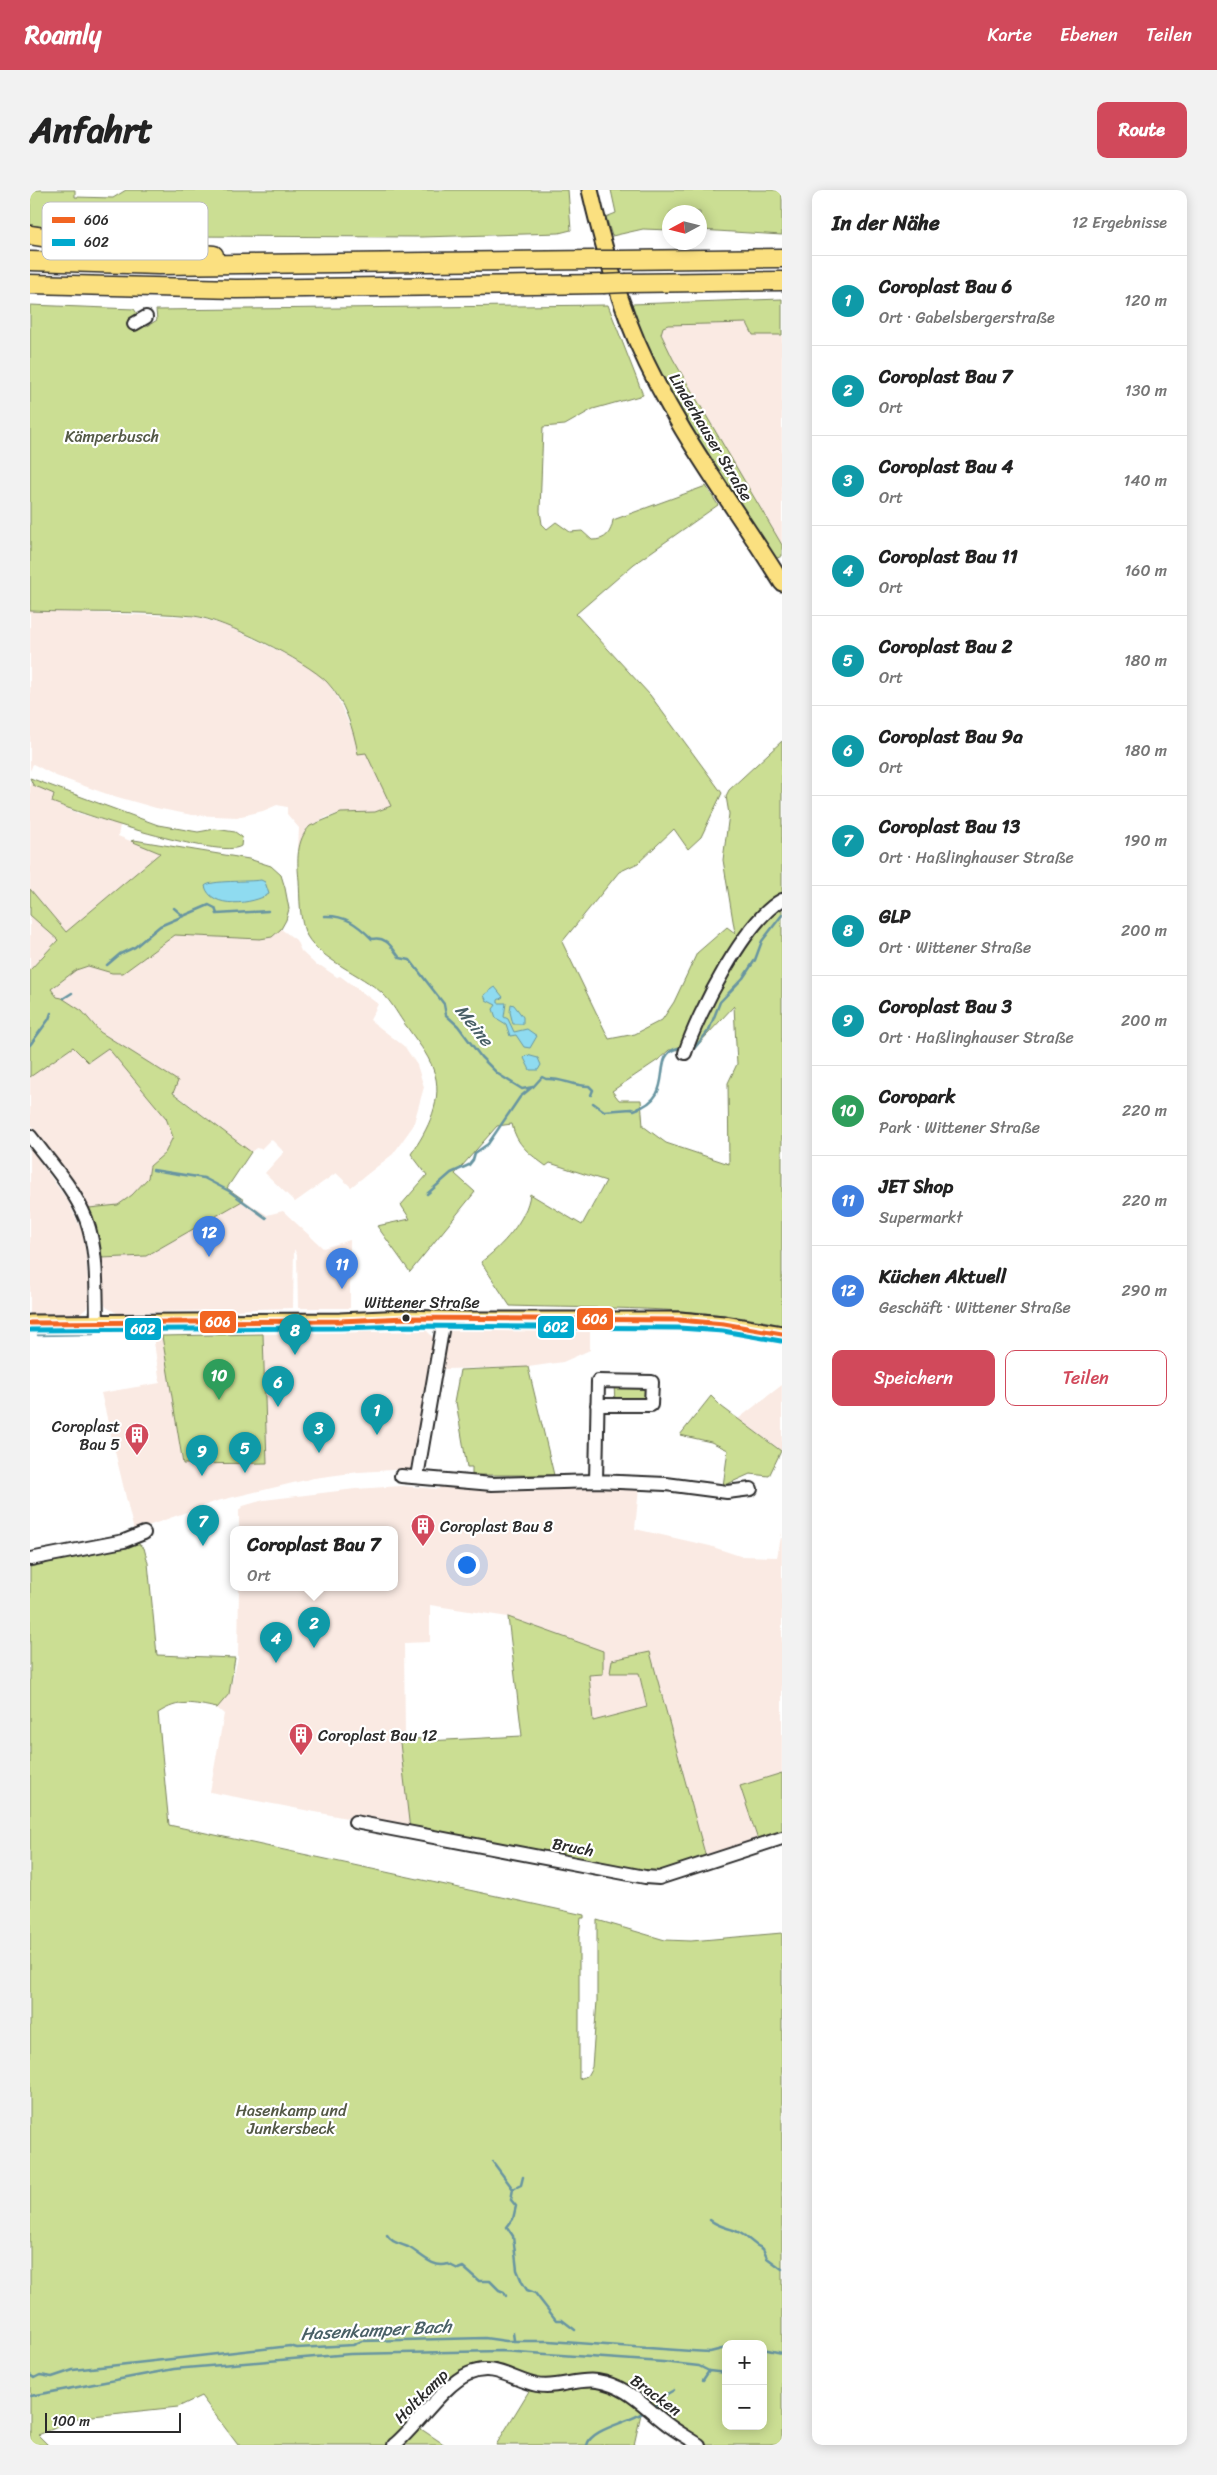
<!DOCTYPE html>
<html lang="de">
<meta charset="utf-8">
<style>
body{margin:0;font-family:Sriracha,sans-serif;background:#f2f2f2;color:#222}
.controls{position:absolute;right:15px;bottom:15px;display:grid;overflow:hidden;border-radius:10px;box-shadow:0 2px 12px #0003}
.controls button{width:45px;height:45px;display:grid;place-items:center;padding:0;border:0;border-bottom:1px solid #e0e0e0;background:#fff;color:#222;font:25px sans-serif}
.compass{position:absolute;left:632px;top:15px;width:45px;height:45px;border-radius:50%;background:#fff;box-shadow:0 2px 12px #0003;rotate:263deg}
.scale{position:absolute;left:15px;bottom:12px;width:136px;box-sizing:border-box;padding-left:5px;border:2px solid #2b2b2b;border-top:0;font-size:14px;line-height:18px;white-space:nowrap;color:#2b2b2b;-webkit-text-stroke:4px #fff;paint-order:stroke}
.you{position:absolute;left:436px;top:1374px;width:18px;height:18px;margin:-12px;border:4px solid #fff;border-radius:50%;background:#1a73e8;box-shadow:0 0 0 8px #1a73e833}
.badge{display:grid;place-items:center;width:32px;height:32px;border-radius:50%;background:#d1495b;color:#fff;font-size:16px;font-weight:700}
.pin{position:absolute;translate:-50% -41px;filter:drop-shadow(0 1px 2px #0008)}
.pin::after{content:'';position:absolute;top:26px;width:18px;height:15px;background:inherit;clip-path:polygon(0 0,100% 0,50% 100%)}
.popup{position:absolute;left:200px;top:1336px;width:168px;height:65px;box-sizing:border-box;display:grid;place-content:center;border-radius:10px;background:#fff;filter:drop-shadow(0 1px 4px #0005);font-size:16px;white-space:nowrap;color:#767676}
.popup b{font-size:19px;color:#222}
.popup::after{content:'';position:absolute;left:50%;top:100%;margin-left:-10px;border:10px solid transparent;border-top-color:#fff}
.list{margin:0;padding:0;list-style:none}
h2{display:flex;justify-content:space-between;align-items:center;height:65px;margin:0;padding:0 20px;font-size:21px}
h2 small{font-size:16px;font-weight:400;color:#767676}
.list li{display:grid;grid-template-columns:32px 1fr auto;gap:15px;align-items:center;box-sizing:border-box;height:90px;padding:0 20px;border-top:1px solid #e0e0e0}
.list b{display:block;font-size:19px;white-space:nowrap}
.list p{margin:0;font-size:16px;white-space:nowrap;color:#767676}
.list em{font-size:16px;font-style:normal;color:#767676}
.actions{display:flex;gap:10px;padding:15px 20px}
.actions a{flex:1;padding:11px 0;border:1px solid #d1495b;border-radius:10px;text-align:center;font-size:18px;color:#d1495b}
.actions .main{background:#d1495b;color:#fff}
.map{position:relative;flex:none;width:752px;height:2255px;overflow:hidden;border-radius:10px}
header{display:flex;align-items:center;gap:30px;box-sizing:border-box;height:70px;padding:0 25px;background:#d1495b;color:#fff}
header strong{font-size:24px}
nav{display:flex;gap:28px;margin-inline-start:auto;font-size:18px}
.intro{display:flex;align-items:center;justify-content:space-between;box-sizing:border-box;height:120px;padding:0 30px}
h1{margin:0;font-size:35px}
.button{padding:12px 22px;border-radius:10px;background:#d1495b;color:#fff;font-size:18px;font-weight:700}
main{display:flex;gap:30px;padding:0 30px}
aside{flex:1;background:#fff;border-radius:10px;box-shadow:0 2px 12px #0003}
.map>svg:first-child{display:block}
</style>
<header>
<strong>Roamly</strong>
<nav><a>Karte</a><a>Ebenen</a><a>Teilen</a></nav>
</header>
<div class="intro"><h1>Anfahrt</h1><a class="button">Route</a></div>
<main>
<div class="map">
<svg width="752" height="2255" viewBox="0 0 752 2255">
<rect width="100%" height="100%" fill="#fff"/>
<filter id="ink" filterUnits="userSpaceOnUse"><feTurbulence type="fractalNoise" baseFrequency=".02" numOctaves="2"/><feDisplacementMap in="SourceGraphic" scale="10" xChannelSelector="R" yChannelSelector="G"/><feConvolveMatrix kernelMatrix="1 2 1 2 8 2 1 2 1" color-interpolation-filters="sRGB"/></filter>
<g filter="url(#ink)">
<path fill="#faeae3" d="M717 133 723 145H752V355L643 169 631 144 633 137 638 135Z
M0 421 166 427 197 436 255 464 284 481 297 492 306 505 326 549 328 564 336 562 361 616 345 622 311 623 297 627 277 638 268 661 269 638 257 624V617L247 615 233 621 207 627 162 625 126 618 77 604 26 586 3 574 0 581Z
M0 592 24 604 22 612 47 623 90 635 88 646 130 663 36 742 0 699Z
M0 725 28 750 0 780Z
M251 739 266 750 271 761 287 776H291L307 787 310 786 348 814 340 830 375 857 387 875 394 897 383 936 363 964 321 997 306 983 265 1012 235 983 254 962 241 949 231 959 226 958 221 962 143 902 148 891 70 842 52 821 32 808 27 807 21 799 46 780 58 776 82 783H93L145 745 230 749 242 747Z
M43 857 58 872 78 857 136 928 143 947 135 963 120 976 118 988 102 1005 88 1015 59 1018 48 999 0 933V887Z
M0 958 38 1011 52 1041 56 1064 59 1109 57 1118 51 1123 0 1126Z
M214 1010 237 1025 253 1021 293 1058 320 1050V1118H268L267 1065 264 1059 263 1118 87 1123 76 1117 73 1109 72 1068 116 1066Z
M560 1137V1160L533 1172 498 1177 413 1179 419 1141Z
M397 1141 402 1146 405 1155 380 1279 329 1282 284 1288 187 1311 104 1341 71 1203 130 1193 123 1146H132L153 1274 237 1273 233 1144Z
M752 1195V1261L708 1229Z
M409 1294 609 1298 605 1339 680 1356 710 1366 747 1367 752 1343V1583L710 1596 729 1653 677 1671 620 1462 580 1483H609L617 1517 562 1531 559 1484 573 1461 478 1427 400 1415V1452L374 1453 375 1544H370L380 1640 180 1602 194 1524 187 1518 199 1504 208 1468 209 1397H364V1339H209V1320L213 1316 234 1310 325 1299 372 1296 409 1299Z"/>
<path fill="#cbde93" stroke="#7b845f" fill-rule="evenodd" d="M0 0H45V7L83 8 96 0H538L541 40 529 43 392 47 144 46 93 42 55 43 0 35Z
M581 0H752V45L670 40V22H640L639 40 613 39 582 46 576 27 586 23Z
M752 109V145H723L717 133 638 135 633 137 631 144 643 169 752 355V366L743 370C711 319 677 268 647 215 629 183 610 150 602 114Z
M0 115 104 119 116 137 127 130 126 120 578 115 613 205 563 219 535 235 513 237 510 321 512 334 517 339 526 332 540 342 552 341 562 350C576 350 581 343 583 330L676 296 688 315 604 374 546 424 620 505 692 603 671 647 658 659 644 639 608 673 589 682 532 752 579 849 605 844 632 830 644 812 667 763 697 737 705 743 693 670 699 624 696 606 699 600 752 551V1135C663 1115 571 1119 480 1116L451 1072C471 1057 497 1030 500 1004L552 1035 576 991 520 973 516 976C500 964 486 955 482 934L467 936 425 984 445 1002 380 1082 347 1036 380 1029 371 1015 397 985 381 964C397 941 415 908 403 879 398 864 386 850 377 837 369 827 362 812 352 803 331 784 291 770 277 746 269 731 270 707 269 690 267 672 266 650 280 636L311 623 345 622 361 616 336 563 328 564C324 540 314 510 297 492 275 470 194 430 164 426 110 421 54 423 0 421ZM704 816 707 874 698 893 699 974 636 953 613 936 611 910H589L582 901 628 870 639 860 664 859Z
M0 588 128 635 168 642 185 639 205 642 212 647 211 656C191 670 48 623 22 612L24 604 3 595Z
M104 650 219 669 241 676 251 685 255 698 259 719 256 730 251 739 242 747 230 749 145 745 93 783H82L58 776 46 780 21 799 27 807 32 808 52 821 70 842 148 891 143 903 221 962 197 998 214 1010 116 1066 72 1068 67 1042 59 1018 88 1015 102 1005 118 988 120 976 135 963 143 947 136 928 78 858 58 872 43 857 0 887V780L28 750 0 725V699L36 742 130 663 101 651Z
M233 1144 237 1273 153 1274 132 1146Z
M498 1177 524 1285H442V1277H437L426 1212 424 1213 430 1180Z
M584 1194 615 1195 619 1209 585 1213Z
M681 1206 692 1217 751 1261 739 1286 720 1284 693 1296 698 1260 681 1252 650 1245Z
M106 1352 114 1358 118 1373 127 1465 205 1468 199 1504 187 1518C162 1513 150 1509 128 1523L139 1635 554 1725V1728H551L549 1746V1889L557 1886 562 1877 567 1811V1730L635 1750 661 1751 752 1743V2255H672L613 2215 604 2255H466L502 2196C491 2193 480 2187 469 2185 433 2177 409 2215 388 2237L415 2255H208L171 2206 148 2217 53 2227 8 2245 18 2255H0V1377ZM696 2154H733V2236H696Z
M478 1427 573 1461V1484L559 1485 563 1531 617 1517 609 1483H580L582 1470 620 1462 677 1671 637 1683 616 1684 380 1640 369 1544 398 1551 492 1546Z
M752 1583V1647L729 1653 710 1596Z"/>
<path fill="#8fdbf0" stroke="#6795a1" d="M231 690 235 692 239 704C223 714 181 720 175 696 180 690 219 692 231 690Z
M465 797 473 807 468 810V813H476L474 827 478 829 484 842 497 839 507 846 500 858 494 857 486 845 480 846 476 834 466 828 463 819 466 815 456 810 454 805Z
M481 814 484 815 493 827V834H483L480 822Z
M497 865 508 868 511 875 508 880H500L494 868Z"/>
<g fill="none" stroke-linecap="round" stroke-linejoin="round">
<path stroke="#6795a1" stroke-width="2.5" d="M144 718 152 725
M294 726C315 725 327 734 342 749 357 746 362 758 370 768L380 770 414 814 416 825 428 836 451 867 468 884 492 899 503 897 512 887 516 889C533 888 541 896 559 896L563 900 561 905
M77 775 90 764 105 757 130 736 179 715 185 718 187 724 238 721
M34 808 42 803
M0 855 19 829 21 823
M661 860H663L679 840 690 812 713 788 725 770 732 751 752 725
M563 913 574 921 601 919 604 920C649 906 618 866 648 858
M123 980 174 988 199 1001 236 1028
M397 1004 421 983 439 975 443 970 445 963 458 954 490 907 501 898
M8 1145 63 1144
M463 1972 483 1999 481 2010 486 2016 483 2029 477 2037 483 2046 487 2080 492 2092 497 2100 505 2103 526 2130H532L545 2140
M483 1999 491 1995 493 1987
M680 2030C692 2039 700 2037 710 2043 720 2048 720 2053 733 2059L737 2068 752 2079
M357 2045C362 2053 369 2053 378 2057 390 2063 402 2079 418 2074L428 2079 433 2077 449 2091H460L469 2100 474 2102 476 2106
M483 2143 484 2150
M733 2159 752 2163
M0 2185 4 2188 10 2185 22 2187 43 2180 260 2156 267 2158 323 2155 332 2151 455 2148 476 2151H519L661 2161 680 2162 696 2158
M673 2190 679 2181 696 2183
M0 2206 144 2179 320 2164 471 2161 633 2172 669 2176 679 2181
M622 2216 627 2215 637 2204 644 2200
M557 2255C561 2238 603 2232 615 2221"/>
<defs>
<path id="minor" d="M104 134 116 127
M655 863C668 823 716 729 752 710
M0 946C20 972 44 998 56 1029 68 1062 66 1098 67 1132
M371 1286 462 1294 566 1291 636 1294 697 1302 721 1299
M387 1287 414 1129
M566 1291 568 1191 622 1192 621 1215H567
M0 1369 94 1351 114 1343
M325 1632 615 1687 629 1688 752 1648
M364 2255C387 2236 413 2195 438 2184 464 2172 482 2190 507 2195 527 2199 547 2188 567 2191 598 2196 614 2217 637 2234 647 2242 659 2248 669 2255"/>
<path id="major" d="M560 0C572 52 586 103 607 152 644 238 703 314 752 393
M0 1133 310 1131 376 1128 439 1130H649L694 1134 752 1144"/>
<path id="highway" d="M0 45 65 55 184 65
M590 70 752 68
M0 71 129 75 565 70
M597 93 752 91
M0 94 206 99 573 94"/>
</defs>
<use href="#minor" stroke="#2b2b2b" stroke-width="16"/>
<use href="#major" stroke="#2b2b2b" stroke-width="19"/>
<use href="#highway" stroke="#2b2b2b" stroke-width="21"/>
<use href="#minor" stroke="#fff" stroke-width="12"/>
<use href="#major" stroke="#fbe080" stroke-width="15"/>
<use href="#highway" stroke="#fbe080" stroke-width="18"/>
<defs>
<path id="highway-bridge" d="M565 70H590
M573 94 597 93"/>
</defs>
<use href="#highway-bridge" stroke="#2b2b2b" stroke-width="21" stroke-linecap="butt"/>
<use href="#highway-bridge" stroke="#fbe080" stroke-width="18"/>
<defs>
<path id="bus-1" d="M0 1133 310 1131 376 1128 649 1130 694 1134 752 1144"/>
<path id="bus-2" d="M0 1140 310 1138 376 1136 649 1138 693 1141 751 1151"/>
</defs>
<use href="#bus-1" stroke="#fff" stroke-width="9"/>
<use href="#bus-2" stroke="#fff" stroke-width="9"/>
<use href="#bus-1" stroke="#f26522" stroke-width="5"/>
<use href="#bus-2" stroke="#00a9ce" stroke-width="5"/>
</g>
</g>
<defs>
<symbol id="building-pin" viewBox="-11 -11 22 30"><path d="M0 17L-7.5 6A9.5 9.5 0 1 1 7.5 6Z" fill="#d1495b" stroke="#fff"/><path d="M-4-6H4V6H1V3H-1V6H-4ZM-2.5-4.3h1.7v1.8h-1.7ZM.8-4.3h1.7v1.8H.8ZM-2.5-1h1.7V.8h-1.7ZM.8-1h1.7V.8H.8Z" fill="#fff"/></symbol>
</defs>
<g fill-rule="evenodd">
<use href="#building-pin" x="93" y="1231" width="28" height="38"/>
<use href="#building-pin" x="379" y="1322" width="28" height="38"/>
<use href="#building-pin" x="257" y="1531" width="28" height="38"/>
</g>
<circle fill="#2b2b2b" stroke="#fff" stroke-width="2" cx="376" cy="1128" r="4.5"/>
<g text-anchor="middle" dominant-baseline="central" stroke-width="4.5" stroke-linejoin="round" paint-order="stroke">
<g font-size="16" fill="#535845" stroke="#fff">
<text x="82" y="246">Kämperbusch</text>
<text x="261" y="1920">Hasenkamp und<tspan x="261" dy="18">Junkersbeck</tspan></text>
</g>
<g font-size="16" fill="#2b2b2b" stroke="#fff">
<text transform="translate(681 247) rotate(59)">Linderhauser Straße</text>
<text x="392" y="1112">Wittener Straße</text>
<text transform="translate(543 1657) rotate(11)">Bruch</text>
<text transform="translate(626 2205) rotate(36)">Bracken</text>
<text transform="translate(391 2206) rotate(-45)">Holtkamp</text>
</g>
<g font-size="16" fill="#2b2b2b" stroke="#fff" text-anchor="start">
<text x="90" y="1236" text-anchor="end">Coroplast<tspan x="90" dy="18">Bau 5</tspan></text>
<text x="410" y="1336">Coroplast Bau 8</text>
<text x="288" y="1545">Coroplast Bau 12</text>
</g>
<g font-size="18" font-style="italic" fill="#496066" stroke="#fff">
<text transform="translate(444 835) rotate(51)">Meine</text>
<text transform="translate(346 2140) rotate(-3)">Hasenkamper Bach</text>
</g>
</g>
<rect x="12" y="12" width="166" height="58" rx="8" fill="#fff" stroke="#bfbfbf" stroke-width="1"/>
<rect x="22" y="27" width="23" height="6" fill="#f26522"/>
<rect x="22" y="49" width="23" height="7" fill="#00a9ce"/>
<g font-size="14" fill="#2b2b2b">
<text x="54" y="35">606</text>
<text x="54" y="57">602</text>
</g>
<g stroke="#fff" stroke-width="2">
<rect x="546" y="1117" width="38" height="24" rx="5" fill="#f26522"/>
<rect x="169" y="1120" width="38" height="24" rx="5" fill="#f26522"/>
<rect x="507" y="1125" width="38" height="24" rx="5" fill="#00a9ce"/>
<rect x="94" y="1127" width="38" height="24" rx="5" fill="#00a9ce"/>
</g>
<g font-size="14" text-anchor="middle" font-weight="bold" fill="#fff">
<text x="565" y="1134">606</text>
<text x="188" y="1137">606</text>
<text x="526" y="1142">602</text>
<text x="113" y="1144">602</text>
</g>
</svg>
<div class="controls">
<button>+</button>
<button>−</button>
</div>
<svg class="compass" viewBox="-18 -18 36 36"><path d="M0-13l5 13h-10z" fill="#e53935"/><path d="M0 13l5-13h-10z" fill="#767676"/></svg>
<div class="scale">100 m</div>
<div class="you"></div>
<div class="pin badge" style="left:347px;top:1245px;background:#0f9aa8">1</div>
<div class="pin badge" style="left:284px;top:1458px;background:#0f9aa8">2</div>
<div class="popup"><b>Coroplast Bau 7</b>Ort</div>
<div class="pin badge" style="left:289px;top:1263px;background:#0f9aa8">3</div>
<div class="pin badge" style="left:246px;top:1473px;background:#0f9aa8">4</div>
<div class="pin badge" style="left:215px;top:1283px;background:#0f9aa8">5</div>
<div class="pin badge" style="left:248px;top:1217px;background:#0f9aa8">6</div>
<div class="pin badge" style="left:173px;top:1356px;background:#0f9aa8">7</div>
<div class="pin badge" style="left:265px;top:1165px;background:#0f9aa8">8</div>
<div class="pin badge" style="left:172px;top:1286px;background:#0f9aa8">9</div>
<div class="pin badge" style="left:189px;top:1210px;background:#2e9e5b">10</div>
<div class="pin badge" style="left:312px;top:1099px;background:#3f7fe0">11</div>
<div class="pin badge" style="left:179px;top:1067px;background:#3f7fe0">12</div>
</div>
<aside>
<h2>In der Nähe<small>12 Ergebnisse</small></h2>
<ul class="list">
<li><span class="badge" style="background:#0f9aa8">1</span><div><b>Coroplast Bau 6</b><p>Ort · Gabelsbergerstraße</p></div><em>120 m</em></li>
<li><span class="badge" style="background:#0f9aa8">2</span><div><b>Coroplast Bau 7</b><p>Ort</p></div><em>130 m</em></li>
<li><span class="badge" style="background:#0f9aa8">3</span><div><b>Coroplast Bau 4</b><p>Ort</p></div><em>140 m</em></li>
<li><span class="badge" style="background:#0f9aa8">4</span><div><b>Coroplast Bau 11</b><p>Ort</p></div><em>160 m</em></li>
<li><span class="badge" style="background:#0f9aa8">5</span><div><b>Coroplast Bau 2</b><p>Ort</p></div><em>180 m</em></li>
<li><span class="badge" style="background:#0f9aa8">6</span><div><b>Coroplast Bau 9a</b><p>Ort</p></div><em>180 m</em></li>
<li><span class="badge" style="background:#0f9aa8">7</span><div><b>Coroplast Bau 13</b><p>Ort · Haßlinghauser Straße</p></div><em>190 m</em></li>
<li><span class="badge" style="background:#0f9aa8">8</span><div><b>GLP</b><p>Ort · Wittener Straße</p></div><em>200 m</em></li>
<li><span class="badge" style="background:#0f9aa8">9</span><div><b>Coroplast Bau 3</b><p>Ort · Haßlinghauser Straße</p></div><em>200 m</em></li>
<li><span class="badge" style="background:#2e9e5b">10</span><div><b>Coropark</b><p>Park · Wittener Straße</p></div><em>220 m</em></li>
<li><span class="badge" style="background:#3f7fe0">11</span><div><b>JET Shop</b><p>Supermarkt</p></div><em>220 m</em></li>
<li><span class="badge" style="background:#3f7fe0">12</span><div><b>Küchen Aktuell</b><p>Geschäft · Wittener Straße</p></div><em>290 m</em></li>
</ul>
<div class="actions"><a class="main">Speichern</a><a>Teilen</a></div>
</aside>
</main>
